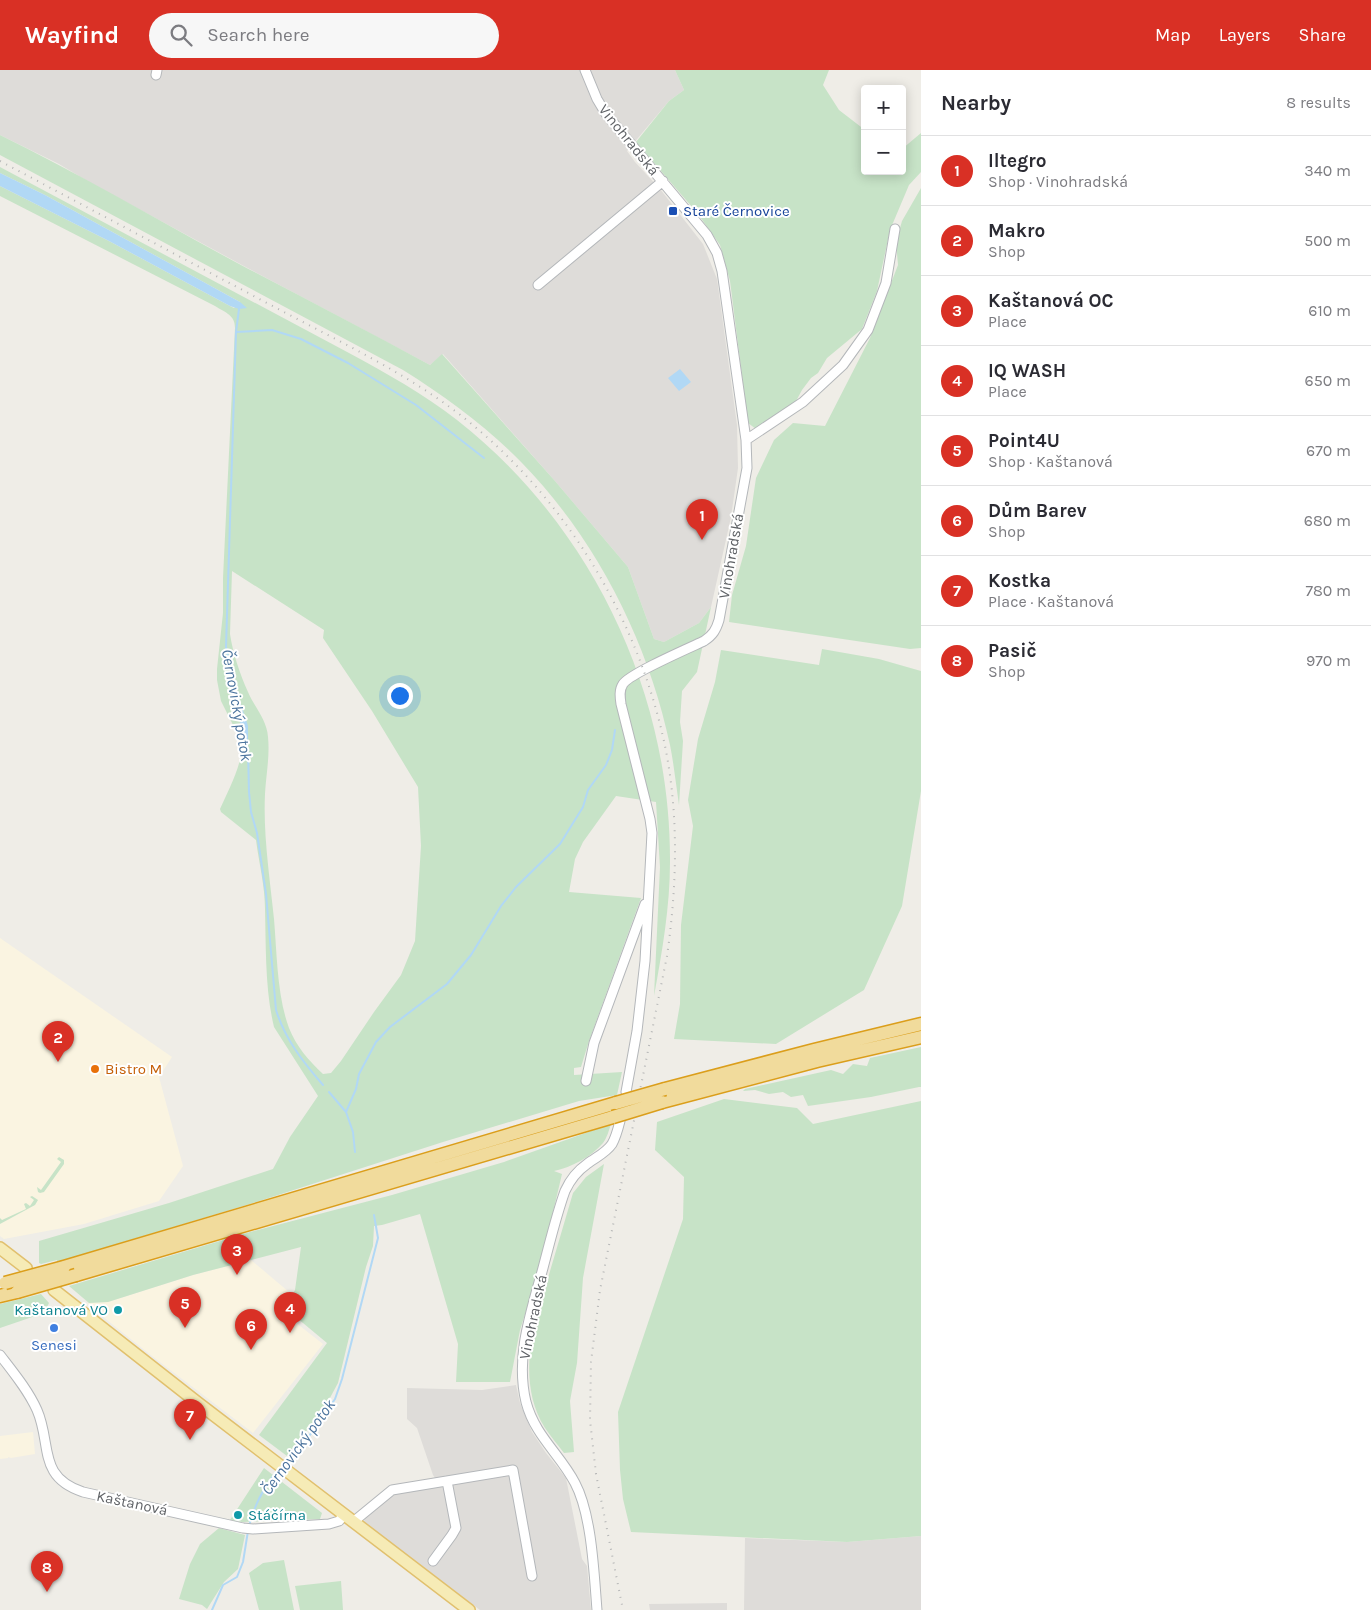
<!DOCTYPE html>
<meta charset="utf-8">
<style>
body{margin:0;font-family:Karla,sans-serif;background:#f7f7f7;color:#2b2b33}
.controls{position:absolute;right:15px;top:15px;display:grid;overflow:hidden;border-radius:5px;box-shadow:0 2px 12px #0003}
.controls button{width:45px;height:45px;display:grid;place-items:center;padding:0;border:0;border-bottom:1px solid #e1e1e2;background:#fff;color:#2b2b33;font:25px sans-serif}
.you{position:absolute;left:399px;top:625px;width:18px;height:18px;margin:-12px;border:4px solid #fff;border-radius:50%;background:#1a73e8;box-shadow:0 0 0 8px #1a73e833}
.badge{display:grid;place-items:center;width:32px;height:32px;border-radius:50%;background:#d93025;color:#fff;font-size:16px;font-weight:700}
.pin{position:absolute;translate:-50% -41px;filter:drop-shadow(0 1px 2px #0008)}
.pin::after{content:'';position:absolute;top:26px;width:18px;height:15px;background:inherit;clip-path:polygon(0 0,100% 0,50% 100%)}
.list{margin:0;padding:0;list-style:none}
h2{display:flex;justify-content:space-between;align-items:center;height:65px;margin:0;padding:0 20px;font-size:21px}
h2 small{font-size:16px;font-weight:400;color:#7c7c81}
.list li{display:grid;grid-template-columns:32px 1fr auto;gap:15px;align-items:center;box-sizing:border-box;height:70px;padding:0 20px;border-top:1px solid #e1e1e2}
.list b{display:block;font-size:19px;white-space:nowrap}
.list p{margin:0;font-size:16px;white-space:nowrap;color:#7c7c81}
.list em{font-size:16px;font-style:normal;color:#7c7c81}
.icon{flex:none;width:28px;height:28px;fill:none;stroke:currentColor;stroke-width:2;stroke-linecap:round;stroke-linejoin:round}
.map{position:relative;flex:none;width:921px;height:1540px;overflow:hidden}
header{display:flex;align-items:center;gap:30px;box-sizing:border-box;height:70px;padding:0 25px;background:#d93025;color:#fff}
header strong{font-size:24px}
nav{display:flex;gap:28px;margin-inline-start:auto;font-size:18px}
.search{width:350px;height:45px;background:#f7f7f7;display:flex;align-items:center;gap:12px;box-sizing:border-box;padding:0 18px;border-radius:28px;color:#7c7c81;font-size:19px}
main{display:flex}
aside{flex:1;background:#fff}
.map>svg:first-child{display:block}
</style>
<header>
<strong>Wayfind</strong>
<div class="search"><svg class="icon" aria-label="search" viewBox="0 0 24 24"><circle cx="10" cy="10" r="6"/><path d="M15 15l6 6"/></svg>Search here</div>
<nav><a>Map</a><a>Layers</a><a>Share</a></nav>
</header>
<main>
<div class="map">
<svg width="921" height="1540" viewBox="0 0 921 1540">
<rect width="100%" height="100%" fill="#efede7"/>
<path fill="#faf4e1" d="M0 868 172 987 159 1007 183 1096 159 1131 84 1154 4 1169 0 1166Z
M251 1190 289 1222 277 1238 323 1274 253 1363 152 1286 87 1234 89 1233 108 1232 193 1205Z
M33 1362 35 1384 11 1388 8 1387V1388L0 1389V1366Z"/>
<path fill="#dedcd9" d="M0 0H675L684 20 669 31 627 81 635 92 660 119 703 174 717 209 737 355 738 398 731 447 711 537 699 553 664 572 654 569 628 497 555 411 443 284 430 295 242 195 89 112 59 94 0 65Z
M516 1315 520 1333 532 1362 546 1383 566 1408 582 1489 587 1496 591 1540H480L364 1452 365 1447 395 1423 440 1415 433 1405 417 1358 407 1349V1318L482 1320Z
M921 1466V1540H744L745 1468 847 1472Z
M727 1533V1540H650L649 1534Z"/>
<path fill="#c7e3c7" fill-rule="evenodd" d="M675 0H829L823 15 839 40 865 60V101H902V79L921 63V102L909 115 890 160 877 221 862 259 827 288 818 303 811 308 802 320 795 333 756 359 748 353 730 211 720 175 698 144 636 72 669 31 684 20Z
M0 65C82 105 161 152 241 195 304 228 367 261 430 295L442 284 555 411 628 497 654 569 664 572 699 553 711 537 697 602 682 621 680 652 683 671 679 735C676 715 674 695 670 675 648 571 596 469 522 393 487 357 446 327 403 300L0 85Z
M0 97 349 283C386 303 424 324 457 350 591 455 671 622 670 792 670 837 662 882 654 926L660 797 656 732 616 726 583 772 575 789 569 822 641 828 589 971 581 997 574 998V1005L622 1002 617 1025 579 1031 443 1072 250 1134 57 1192V1190L41 1194 39 1193V1171L169 1133 273 1099 290 1067 318 1026 274 957C265 920 266 877 265 839 265 816 259 793 256 770L221 742 220 739C228 721 245 690 241 671L221 631 217 610V599L223 543V508L235 258C235 245 226 243 215 236L0 126V116L109 171 230 236 234 238 240 232 45 125 0 103ZM232 501 324 560 323 568 372 641 418 717 421 776 415 871 401 905 374 942 341 991 331 1003 323 1004C309 991 296 976 289 958 277 926 277 884 274 849 270 809 263 765 265 724 266 705 270 686 268 667 267 650 255 638 248 622 240 604 233 584 230 564ZM232 607 248 678 230 617Z
M921 118V578L910 579 729 552 732 525 746 476 756 408 774 370 793 353 825 356 870 268 898 195 896 172 902 151Z
M822 579 879 589 921 601V721L902 836 864 920 776 974 674 969 680 934 681 855 693 756 688 730 698 669 715 612 721 580 819 595Z
M921 977V1017H919L871 1027 808 1036 803 1025 791 1027 783 1022 769 1024 755 1020 743 1021 745 1019 831 1000 843 1004 853 994 867 996 870 988Z
M724 1029 797 1038 813 1054 921 1031V1466L847 1472 631 1462 623 1429 620 1400 618 1342 683 1149 684 1107 655 1080 657 1052Z
M611 1054C609 1060 607 1068 603 1073 591 1087 572 1097 554 1101L562 1104 540 1197 520 1260 510 1312H456L458 1274 420 1144 382 1155 374 1156 373 1176 366 1197 338 1313 325 1337 287 1386 259 1365 327 1273 285 1238 295 1220 301 1177 193 1205 108 1232 89 1233 69 1216 250 1162 392 1125 504 1092Z
M59 1087 64 1090V1094L44 1122 40 1123 38 1122 37 1117 41 1120 61 1092 57 1089Z
M604 1094 583 1208 577 1293 570 1331 574 1382 564 1383C558 1375 551 1367 545 1358 526 1328 527 1293 533 1259L573 1123 586 1107Z
M32 1126 38 1130 35 1135 0 1154V1148L2 1150 26 1139 24 1134 26 1133 30 1136 34 1130 30 1127Z
M41 1224 49 1233 44 1243 0 1258V1234Z
M264 1398 322 1443 320 1449 242 1452 230 1450Z
M219 1458 245 1465 238 1499 224 1512 207 1539 202 1535 179 1529 190 1494 200 1474Z
M284 1490 294 1540H259L249 1503 263 1493Z
M341 1511 343 1540H300L295 1516Z"/>
<path fill="#b1d8f5" d="M0 103 45 125 240 232 247 238 239 239 230 236 109 171 0 116Z
M680 299 691 312 679 321 668 308Z
M232 606 248 656V680L230 617Z"/>
<g fill="none" stroke-linecap="round" stroke-linejoin="round">
<path stroke="#b1d8f5" stroke-width="2" d="M236 262 272 260 301 269 348 293 416 335 484 388
M232 606 226 577 236 262 239 239
M248 679 249 722 251 742 257 763 266 824 276 940C285 969 303 992 323 1015
M329 1022 346 1042 353 1062 355 1082
M346 1042 356 1019 359 1004 376 972 390 957 447 914 471 885 501 836 516 817 560 774 583 737 588 720 606 695 612 680 615 660
M284 1394 315 1359 335 1329 342 1309 378 1168 374 1145
M249 1456C254 1436 265 1415 279 1399
M212 1540 223 1515 237 1507 243 1492 248 1461"/>
<defs>
<path id="minor" d="M585 0 597 29 606 44 707 165 717 183 722 201 746 370 747 398 719 550C716 560 713 565 704 571 689 578 629 604 623 614 619 620 620 627 621 634L650 749 652 763 645 891 637 961 626 1022
M156 5 157 0
M538 215 663 111
M746 370 803 332 843 295 868 260 886 213 895 159
M586 1011 594 973 645 834
M0 1285C13 1302 28 1320 37 1340 52 1374 37 1407 83 1422L243 1458 253 1459 329 1454 339 1451 344 1445
M353 1452 392 1420 513 1400 532 1506
M433 1491 452 1465 456 1458 447 1411
M597 1540C594 1504 592 1445 575 1413 560 1384 535 1366 526 1332 515 1286 531 1242 543 1198 550 1172 556 1146 565 1121 570 1110 577 1101 587 1094 596 1087 606 1083 612 1074 616 1067 618 1059 620 1051"/>
<path id="major" d="M0 1178 26 1198
M54 1220 198 1333 469 1540"/>
<path id="highway" d="M665 1019 814 980 921 954
M662 1032 817 991 921 967
M64 1197 616 1033
M76 1205 613 1047
M0 1226 17 1222"/>
</defs>
<use href="#minor" stroke="#b4b7ba" stroke-width="11"/>
<use href="#major" stroke="#e1c06e" stroke-width="14"/>
<use href="#highway" stroke="#db9e1b" stroke-width="15"/>
<use href="#minor" stroke="#fff" stroke-width="9"/>
<use href="#major" stroke="#f6ebb6" stroke-width="11"/>
<use href="#highway" stroke="#f1db9c" stroke-width="12"/>
<path stroke="#b5b6b6" stroke-width="2" stroke-dasharray="1 6" stroke-linecap="butt" d="M0 91C94 141 188 191 282 241 342 273 404 302 459 344 564 425 638 547 665 676 679 745 677 816 667 886L600 1220 591 1292 590 1350 596 1404 623 1540"/>
<defs>
<path id="highway-bridge" d="M616 1033 665 1019
M613 1047 662 1032
M5 1213 64 1197
M17 1222 76 1205"/>
</defs>
<use href="#highway-bridge" stroke="#db9e1b" stroke-width="15" stroke-linecap="butt"/>
<use href="#highway-bridge" stroke="#f1db9c" stroke-width="12"/>
</g>
<rect fill="#1a4fb4" stroke="#fff" stroke-width="2" x="668" y="136" width="10" height="10" rx="2.5"/>
<circle fill="#e8710a" stroke="#fff" stroke-width="2" cx="95" cy="999" r="5"/>
<g fill="#0f9aa8" stroke="#fff" stroke-width="2">
<circle cx="118" cy="1240" r="5"/>
<circle cx="238" cy="1445" r="5"/>
</g>
<circle fill="#3f7fe0" stroke="#fff" stroke-width="2" cx="54" cy="1258" r="5"/>
<g text-anchor="middle" dominant-baseline="central" stroke-width="4" stroke-linejoin="round" paint-order="stroke">
<g font-size="15" fill="#5f6266" stroke="#fff">
<text transform="translate(629 70) rotate(51)">Vinohradská</text>
<text transform="translate(731 486) rotate(-80)">Vinohradská</text>
<text transform="translate(533 1247) rotate(-78)">Vinohradská</text>
<text transform="translate(132 1433) rotate(12)">Kaštanová</text>
</g>
<g font-size="15" fill="#164399" stroke="#fff" text-anchor="start">
<text x="683" y="141">Staré Černovice</text>
</g>
<g font-size="15" fill="#c56008" stroke="#fff" text-anchor="start">
<text x="105" y="999">Bistro M</text>
</g>
<g font-size="15" fill="#0d838f" stroke="#fff" text-anchor="end">
<text x="108" y="1240">Kaštanová VO</text>
<text x="248" y="1445" text-anchor="start">Stáčírna</text>
</g>
<g font-size="15" fill="#366cbe" stroke="#fff">
<text x="54" y="1275">Senesi</text>
</g>
<g font-size="16" font-style="italic" fill="#4c749e" stroke="#fff">
<text transform="translate(237 635) rotate(80)">Černovický potok</text>
<text transform="translate(298 1377) rotate(-54)">Černovický potok</text>
</g>
</g>
</svg>
<div class="controls">
<button>+</button>
<button>−</button>
</div>
<div class="you"></div>
<div class="pin badge" style="left:702px;top:470px">1</div>
<div class="pin badge" style="left:58px;top:992px">2</div>
<div class="pin badge" style="left:237px;top:1205px">3</div>
<div class="pin badge" style="left:290px;top:1263px">4</div>
<div class="pin badge" style="left:185px;top:1258px">5</div>
<div class="pin badge" style="left:251px;top:1280px">6</div>
<div class="pin badge" style="left:190px;top:1370px">7</div>
<div class="pin badge" style="left:47px;top:1522px">8</div>
</div>
<aside>
<h2>Nearby<small>8 results</small></h2>
<ul class="list">
<li><span class="badge">1</span><div><b>Iltegro</b><p>Shop · Vinohradská</p></div><em>340 m</em></li>
<li><span class="badge">2</span><div><b>Makro</b><p>Shop</p></div><em>500 m</em></li>
<li><span class="badge">3</span><div><b>Kaštanová OC</b><p>Place</p></div><em>610 m</em></li>
<li><span class="badge">4</span><div><b>IQ WASH</b><p>Place</p></div><em>650 m</em></li>
<li><span class="badge">5</span><div><b>Point4U</b><p>Shop · Kaštanová</p></div><em>670 m</em></li>
<li><span class="badge">6</span><div><b>Dům Barev</b><p>Shop</p></div><em>680 m</em></li>
<li><span class="badge">7</span><div><b>Kostka</b><p>Place · Kaštanová</p></div><em>780 m</em></li>
<li><span class="badge">8</span><div><b>Pasič</b><p>Shop</p></div><em>970 m</em></li>
</ul>
</aside>
</main>
